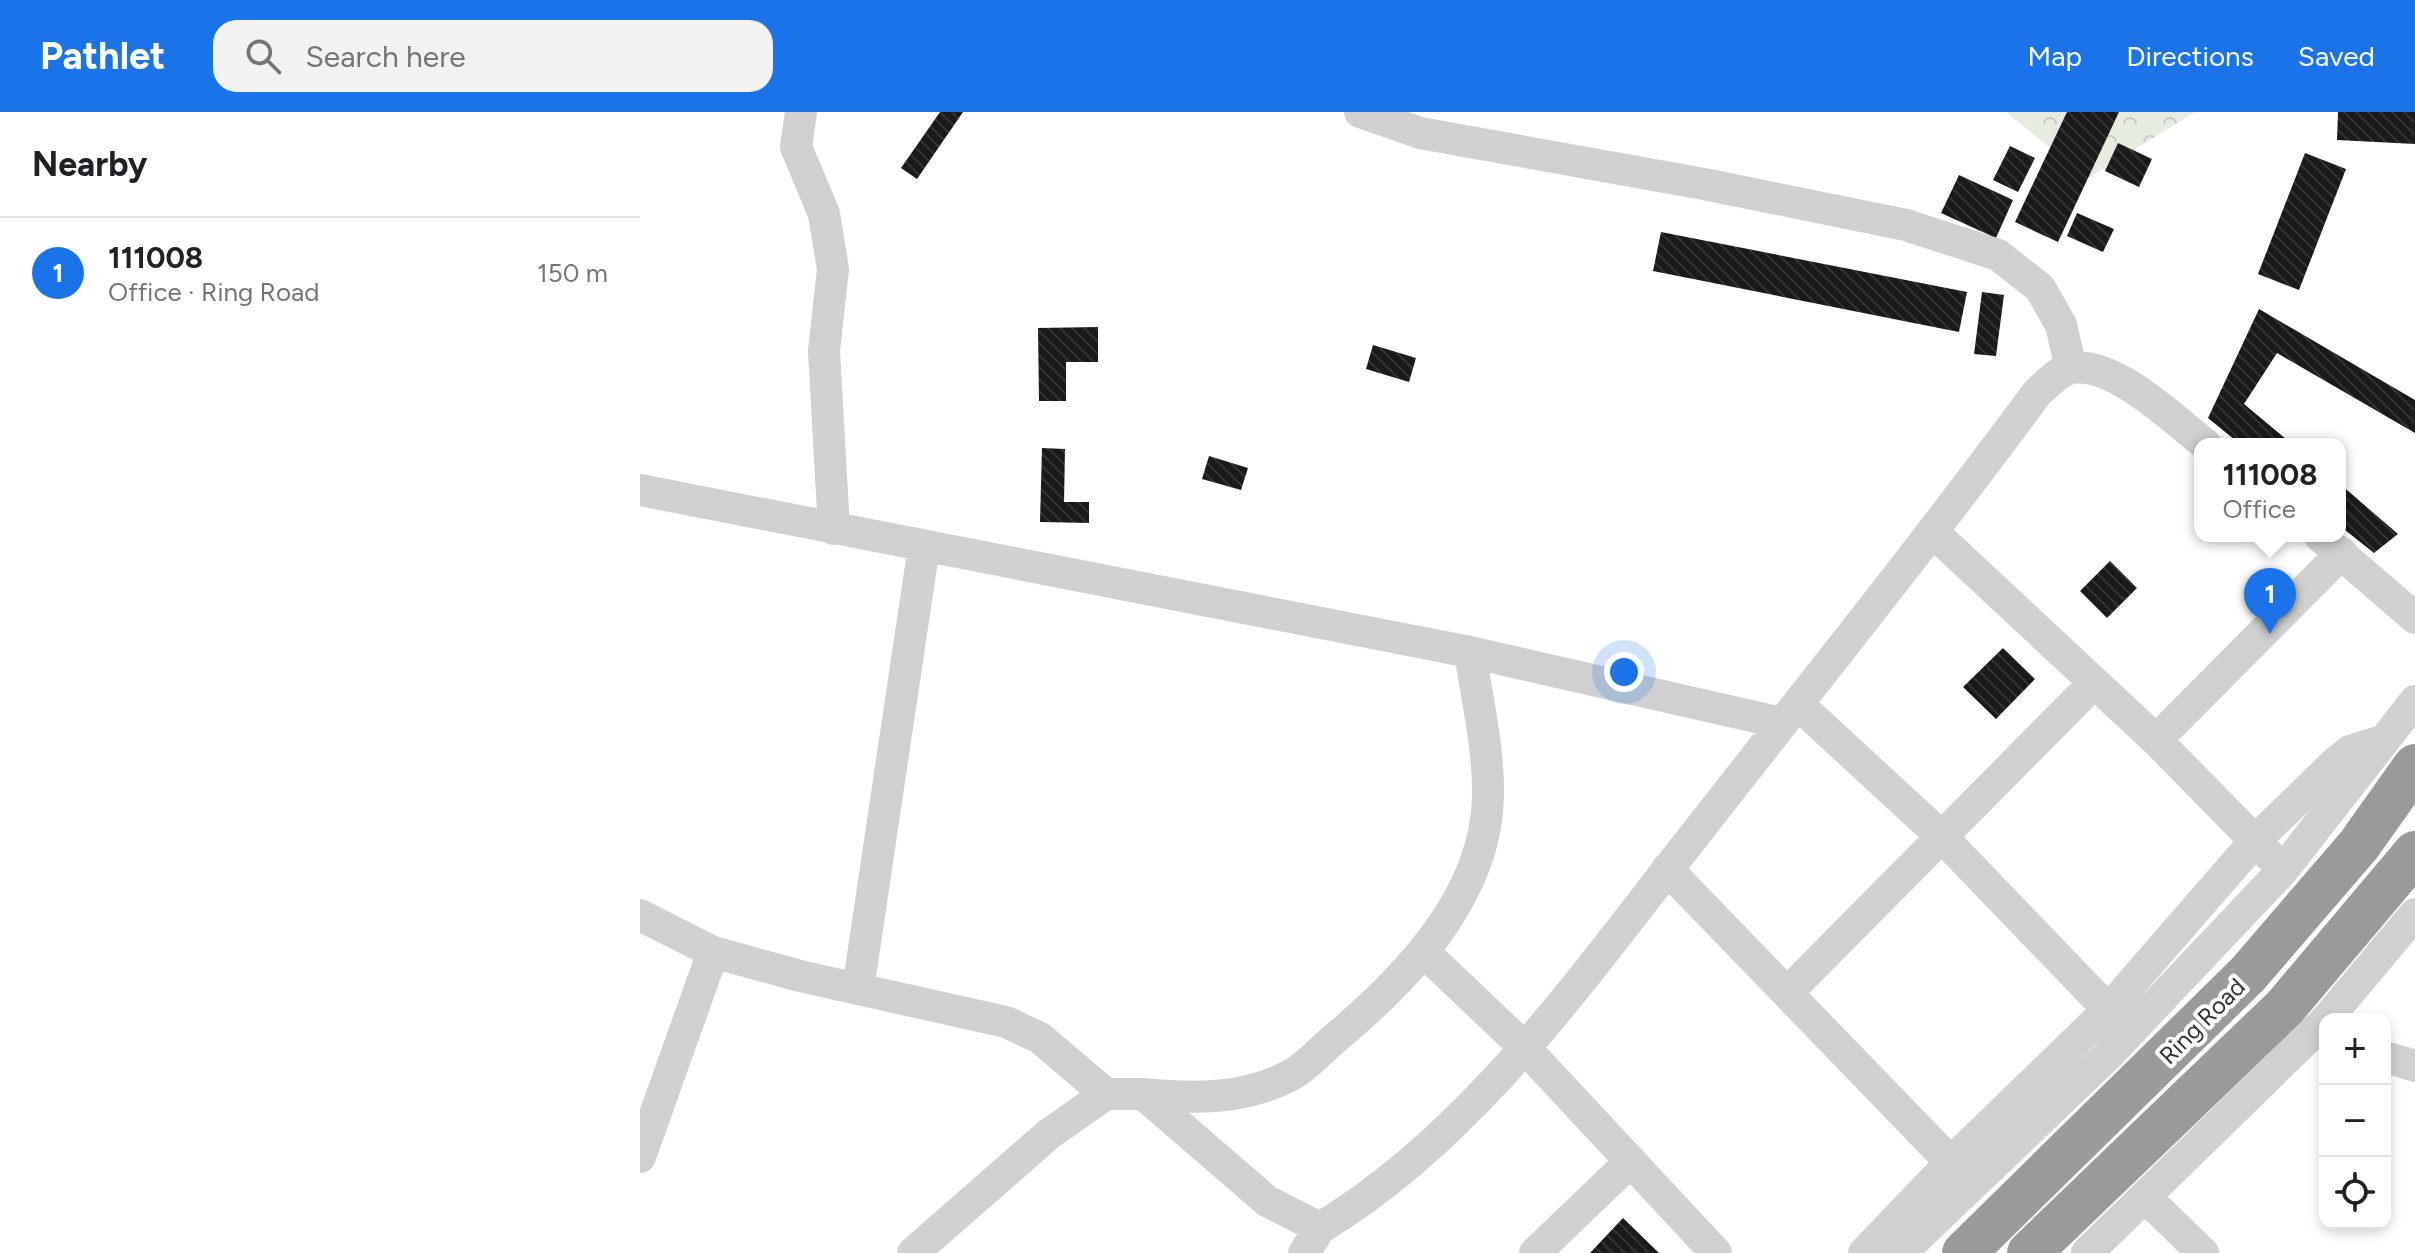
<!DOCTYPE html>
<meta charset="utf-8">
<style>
body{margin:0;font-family:Figtree,sans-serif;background:#f2f2f2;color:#202124}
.controls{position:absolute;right:24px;bottom:24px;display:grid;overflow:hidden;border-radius:16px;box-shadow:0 4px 12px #0003}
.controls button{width:72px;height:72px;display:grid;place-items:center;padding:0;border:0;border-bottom:2px solid #e0e0e0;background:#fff;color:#202124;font:40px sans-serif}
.you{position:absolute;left:984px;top:560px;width:28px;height:28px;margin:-20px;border:6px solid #fff;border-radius:50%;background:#1a73e8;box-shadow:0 0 0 12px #1a73e833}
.badge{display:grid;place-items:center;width:52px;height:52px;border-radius:50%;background:#1a73e8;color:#fff;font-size:26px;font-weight:700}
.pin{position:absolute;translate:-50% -66px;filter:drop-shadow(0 2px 4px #0008)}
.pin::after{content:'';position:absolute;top:42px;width:28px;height:24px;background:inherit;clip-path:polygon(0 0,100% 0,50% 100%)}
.popup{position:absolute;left:1554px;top:326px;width:152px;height:104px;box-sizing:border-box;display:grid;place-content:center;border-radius:16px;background:#fff;filter:drop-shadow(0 2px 6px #0005);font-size:26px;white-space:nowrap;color:#757577}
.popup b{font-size:30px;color:#202124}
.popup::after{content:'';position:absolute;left:50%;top:100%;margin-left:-16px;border:16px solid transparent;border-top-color:#fff}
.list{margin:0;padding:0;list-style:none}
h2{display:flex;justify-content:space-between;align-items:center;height:104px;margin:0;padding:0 32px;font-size:34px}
h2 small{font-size:26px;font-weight:400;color:#757577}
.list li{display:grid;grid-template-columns:52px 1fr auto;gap:24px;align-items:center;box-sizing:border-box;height:112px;padding:0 32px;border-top:2px solid #e0e0e0}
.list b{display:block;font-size:30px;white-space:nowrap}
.list p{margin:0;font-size:26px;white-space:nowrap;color:#757577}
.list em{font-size:26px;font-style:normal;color:#757577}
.icon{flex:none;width:44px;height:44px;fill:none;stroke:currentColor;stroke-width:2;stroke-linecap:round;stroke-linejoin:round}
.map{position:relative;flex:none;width:1775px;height:1141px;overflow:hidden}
header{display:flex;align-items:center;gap:48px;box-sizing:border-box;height:112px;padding:0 40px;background:#1a73e8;color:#fff}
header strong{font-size:38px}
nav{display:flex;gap:44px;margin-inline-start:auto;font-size:28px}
.search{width:560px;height:72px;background:#f2f2f2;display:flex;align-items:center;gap:20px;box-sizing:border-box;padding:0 28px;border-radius:24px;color:#757577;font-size:30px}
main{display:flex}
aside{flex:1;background:#fff}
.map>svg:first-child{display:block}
</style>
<header>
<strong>Pathlet</strong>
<div class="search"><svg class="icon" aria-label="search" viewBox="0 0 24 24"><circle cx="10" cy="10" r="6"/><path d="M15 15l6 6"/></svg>Search here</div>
<nav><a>Map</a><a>Directions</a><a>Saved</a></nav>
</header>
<main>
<aside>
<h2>Nearby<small></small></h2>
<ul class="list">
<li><span class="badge">1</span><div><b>111008</b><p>Office · Ring Road</p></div><em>150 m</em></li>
</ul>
</aside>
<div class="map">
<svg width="1775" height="1141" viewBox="0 0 1775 1141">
<defs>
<pattern id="forest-crowns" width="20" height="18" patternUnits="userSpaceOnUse" patternTransform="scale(2)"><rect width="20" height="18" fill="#e6ecdf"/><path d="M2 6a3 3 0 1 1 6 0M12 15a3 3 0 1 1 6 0" fill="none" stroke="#c6cbc0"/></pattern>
<pattern id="building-back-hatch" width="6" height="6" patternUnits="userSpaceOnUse" patternTransform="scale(2)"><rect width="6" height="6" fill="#1a1a1a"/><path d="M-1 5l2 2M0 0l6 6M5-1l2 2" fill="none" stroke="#333"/></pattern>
</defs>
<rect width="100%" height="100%" fill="#fff"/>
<path fill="url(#forest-crowns)" d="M1366 0H1555L1448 66Z"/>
<path fill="url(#building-back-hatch)" d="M300 0H323L277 67 261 56Z
M1427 0H1479L1418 130 1375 110Z
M1698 0H1775V32L1697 28Z
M1478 31 1512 47 1499 75 1465 59Z
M1370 34 1395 46 1378 80 1353 68Z
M1665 41 1706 57 1659 178 1618 162Z
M1319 63 1373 88 1356 126 1301 101Z
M1437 101 1474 117 1463 140 1427 124Z
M1021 120 1327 180 1319 220 1013 159Z
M1342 180 1364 183 1356 244 1334 242Z
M1619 197 1775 288V321L1637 241 1604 292 1652 332H1600L1568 306Z
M458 215V250H426V289H399L398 216Z
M733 233 776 246 769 270 726 257Z
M402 336 425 337 424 390H449V411L400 410Z
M569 344 608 356 601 378 562 367Z
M1700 372 1758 422 1734 441 1700 414Z
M1470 449 1497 476 1467 506 1440 479Z
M1363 536 1395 567 1356 607 1323 575Z
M983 1106 1019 1141H950Z"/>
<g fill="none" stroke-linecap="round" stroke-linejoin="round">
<path stroke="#d0d0d0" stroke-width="32" d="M161 0 156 35 184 102 193 157 184 239 194 417
M720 0 780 21 1064 72 1266 113 1358 143 1400 176 1421 213 1431 256
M0 378 830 540 1142 611
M1294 421 1516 628 1630 744
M1680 424 1775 506
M1160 594 1301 724 1482 912
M1516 628 1702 441
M1027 757 1325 1065
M0 803 73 840 160 864 366 910 400 926 466 982
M783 839 884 935 1076 1141
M218 877 284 434
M1148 880 1454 571
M1687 907 1775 802
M1745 945 1775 954
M503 982C553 987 604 988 651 963 666 955 680 939 693 928 765 868 846 785 848 685 849 637 837 587 830 540
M0 1045 73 840
M1505 1085 1563 1141
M273 1141 409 1022 466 982H503L627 1089 680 1116C835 1023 947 859 1057 720 1171 574 1287 430 1397 281 1407 272 1418 259 1432 256 1474 249 1534 308 1565 332
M664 1141 680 1116
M895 1141 991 1049
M1224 1141 1311 1050 1469 897 1615 729 1696 650 1710 639 1742 629
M1261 1141 1468 943 1643 758 1775 589
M1447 1141 1685 909"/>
<path stroke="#9a9a9a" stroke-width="44" d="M1324 1141 1608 862 1719 733 1775 654
M1389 1141 1645 895 1775 741"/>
</g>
<g text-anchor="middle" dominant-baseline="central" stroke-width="8" stroke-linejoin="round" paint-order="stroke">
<g font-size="24" fill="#333" stroke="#fff">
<text transform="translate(1562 909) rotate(-45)">Ring Road</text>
</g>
</g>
</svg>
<div class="controls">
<button>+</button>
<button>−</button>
<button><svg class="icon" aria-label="locate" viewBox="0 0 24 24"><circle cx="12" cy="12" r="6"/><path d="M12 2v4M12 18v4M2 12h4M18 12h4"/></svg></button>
</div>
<div class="you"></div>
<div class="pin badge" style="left:1630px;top:522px">1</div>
<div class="popup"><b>111008</b>Office</div>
</div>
</main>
